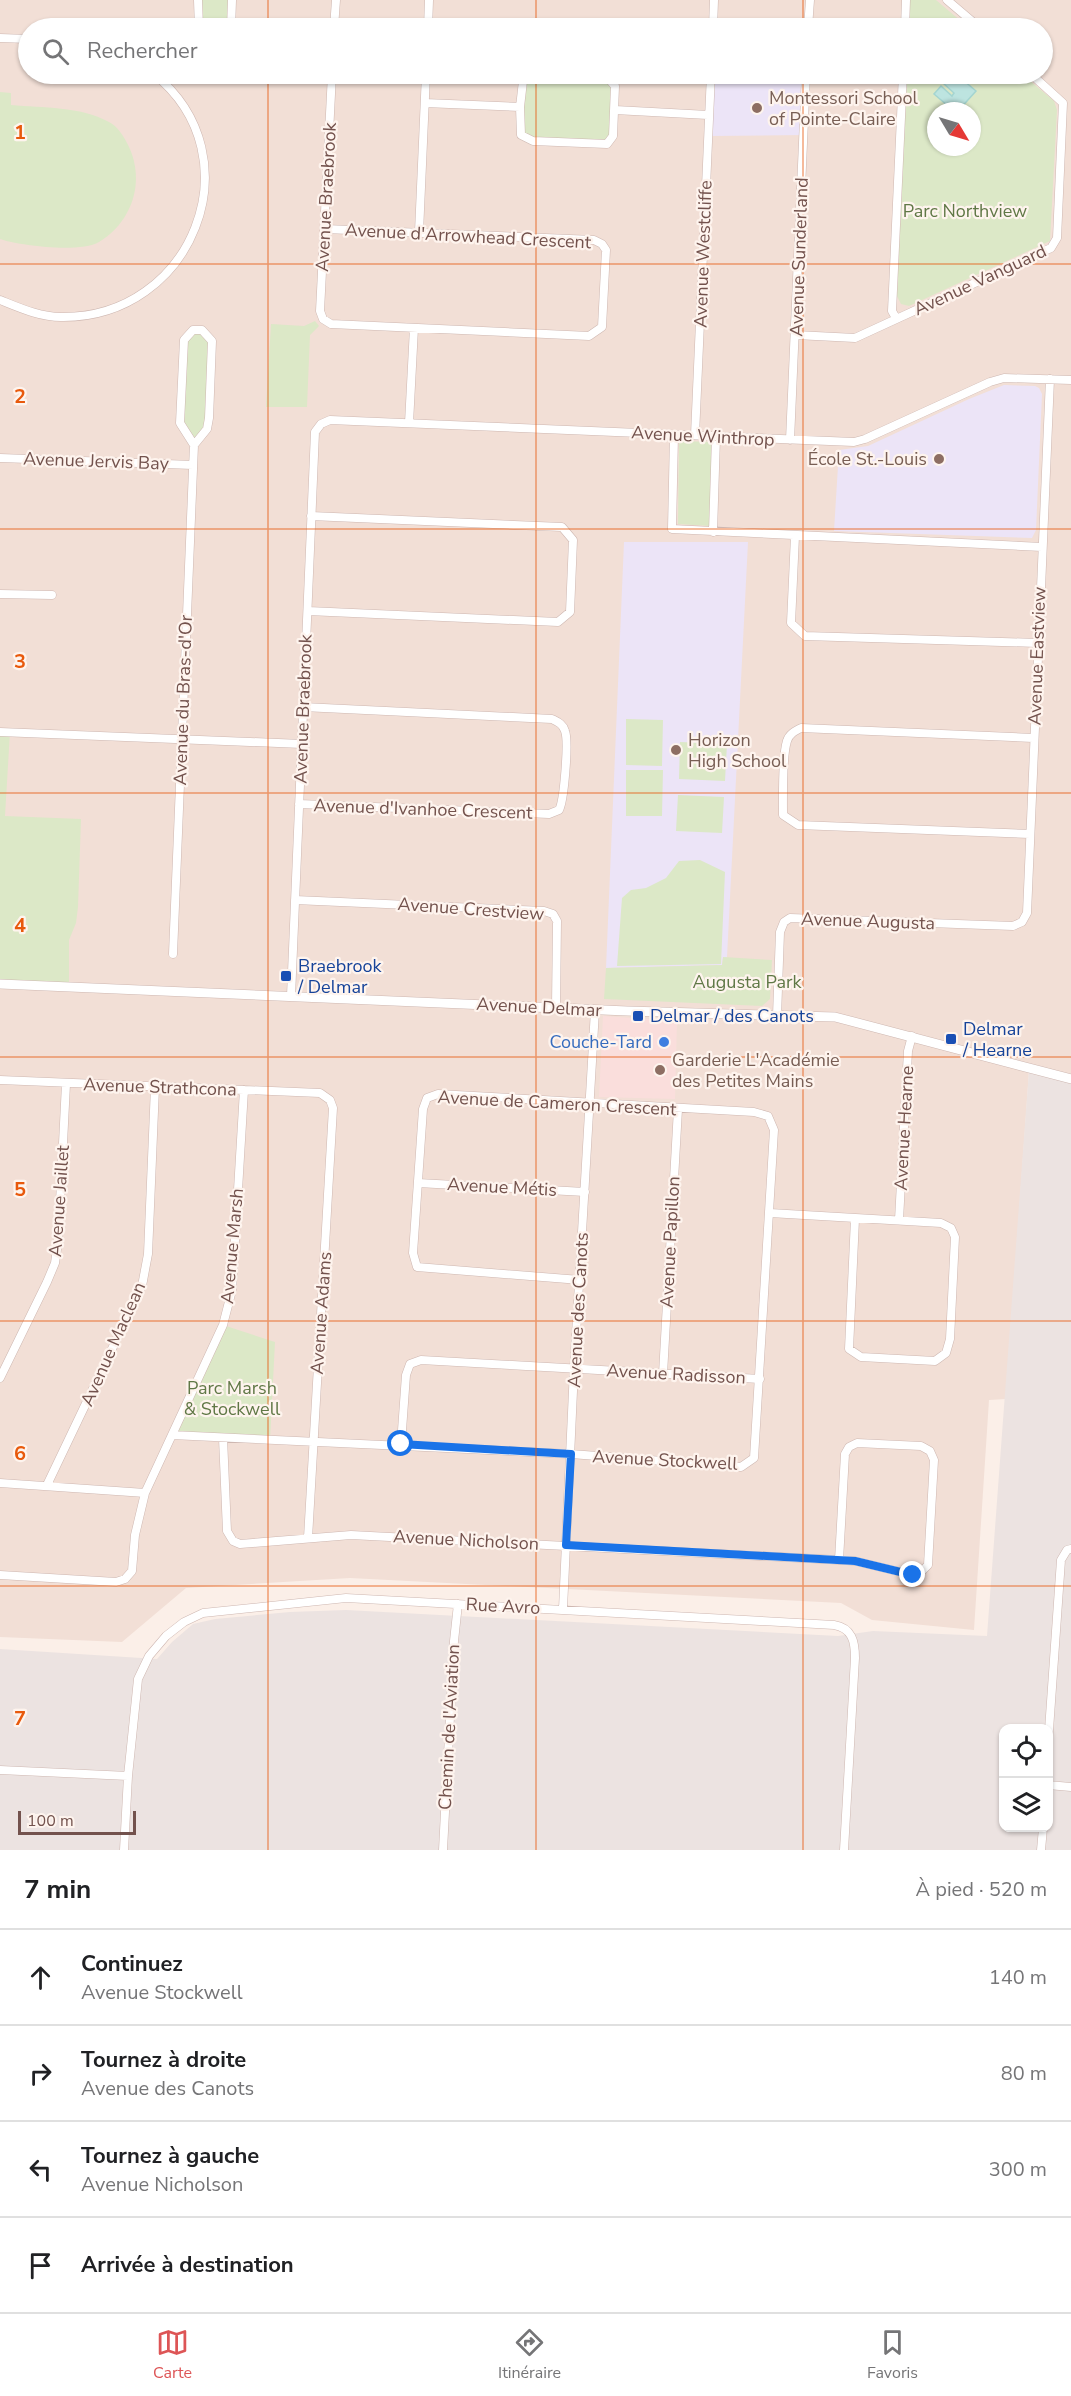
<!DOCTYPE html>
<html lang="fr">
<meta charset="utf-8">
<style>
body{margin:0;font-family:"Nunito Sans",sans-serif;background:#f2f2f2;color:#202124}
.controls{position:absolute;right:18px;bottom:18px;display:grid;overflow:hidden;border-radius:12px;box-shadow:0 2px 4px #0004}
.controls button{width:54px;height:54px;display:grid;place-items:center;padding:0;border:0;border-bottom:2px solid #e0e0e0;background:#fff;color:#202124;font:30px sans-serif}
.compass{position:absolute;left:927px;top:102px;width:54px;height:54px;border-radius:50%;background:#fff;box-shadow:0 2px 4px #0004;rotate:128deg}
.scale{position:absolute;left:18px;bottom:15px;width:118px;box-sizing:border-box;padding-left:6px;border:3px solid #73524d;border-top:0;font-size:16px;line-height:21px;white-space:nowrap;color:#73524d;-webkit-text-stroke:4px #fef4ee;paint-order:stroke}
.stop{position:absolute;width:18px;height:18px;margin:-14px;border:4px solid #1a73e8;border-radius:50%;background:#fff}
.stop.end{background:#1a73e8;border-color:#fff;box-shadow:0 2px 6px #0008}
.list{margin:0;padding:0;list-style:none}
h2{display:flex;justify-content:space-between;align-items:center;height:78px;margin:0;padding:0 24px;font-size:26px}
h2 small{font-size:20px;font-weight:400;color:#757577}
.list li{display:grid;grid-template-columns:39px 1fr auto;gap:18px;align-items:center;box-sizing:border-box;height:96px;padding:0 24px;border-top:2px solid #e0e0e0}
.list b{display:block;font-size:22px;white-space:nowrap}
.list p{margin:0;font-size:20px;white-space:nowrap;color:#757577}
.list em{font-size:20px;font-style:normal;color:#757577}
.icon{flex:none;width:33px;height:33px;fill:none;stroke:currentColor;stroke-width:2;stroke-linecap:round;stroke-linejoin:round}
.map{position:relative;flex:none;width:1071px;height:1850px;overflow:hidden}
.search{position:absolute;background:#fff;box-shadow:0 2px 4px #0004;left:18px;right:18px;top:18px;height:66px;display:flex;align-items:center;gap:15px;box-sizing:border-box;padding:0 21px;border-radius:33px;color:#757577;font-size:22px}
.sheet{height:462px;background:#fff}
nav{display:flex;justify-content:space-around;align-items:center;box-sizing:border-box;height:84px;border-top:2px solid #e0e0e0;background:#fff;font-size:16px;color:#757577}
nav a{display:grid;justify-items:center;gap:3px}
nav .on{color:#dd5556}
.map>svg:first-child{display:block}
</style>
<div class="map">
<svg width="1071" height="1850" viewBox="0 0 1071 1850">
<rect width="100%" height="100%" fill="#fbefe8"/>
<path fill="#f2dfd6" fill-rule="evenodd" d="M0 0H1071V1083L1029 1071 1006 1399 989 1400 974 1630 872 1620 841 1603 350 1578 186 1588 122 1642 0 1637ZM28 28H1042V74H28ZM936 111H972V147H936Z"/>
<path fill="#fadedc" d="M603 1016 677 1021 675 1099 599 1097Z"/>
<path fill="#ece3e1" fill-rule="evenodd" d="M1029 1070 1071 1083V1850H0V1649L157 1659 172 1642 193 1624 215 1619 290 1612 346 1610 838 1636 873 1631 987 1636ZM1004 1728H1048V1828H1004Z"/>
<path fill="#ece4f7" d="M711 77 806 80 804 135 708 136Z
M1004 385 1035 386 1039 388 1042 394 1036 530 1032 538 834 531 839 450 868 446 969 399Z
M624 542H748L727 957 723 958 722 965 606 968Z"/>
<path fill="#dce8c7" fill-rule="evenodd" d="M198 0H232L231 28H199Z
M910 0H936L969 28H909Z
M532 74 612 81 613 136 607 144 533 141 521 135 523 81Z
M907 74H1022L1054 101 1057 110 1050 241 909 306 901 304 897 296ZM936 111H972V147H936Z
M0 92 11 93V105C43 108 80 106 109 122 117 126 123 135 127 143 146 178 134 221 99 242 80 253 21 246 0 239Z
M315 321 319 326 310 335 307 407H266L271 324 304 326Z
M193 330 208 335 209 418 194 445 184 430 182 370 184 340Z
M679 441 714 442 710 526 678 524Z
M626 719 663 720 662 766 626 765Z
M0 732H10L5 816 81 819 78 907 76 923 69 940V986L0 984Z
M680 742 727 744 725 781 679 779Z
M626 770H663L662 816H626Z
M678 795 724 797 722 833 676 831Z
M700 860 725 872 721 964 617 966 622 898 631 890 646 888 666 878 679 861Z
M723 957 772 960 770 999 762 1006 604 999 606 968 722 965Z
M223 1325 275 1342 270 1440 172 1435Z"/>
<path fill="#bde4e0" stroke="#a4d5d1" stroke-width="1.5" d="M951 74H956L976 91 958 111H954L934 94 941 86 952 96 954 93 943 83Z"/>
<g fill="none" stroke-linecap="round" stroke-linejoin="round">
<defs>
<path id="minor" d="M198 0 199 28
M947 0 980 28
M231 28 232 0
M334 28 336 0
M428 28 429 0
M713 28 714 0
M808 28 810 0
M905 28 906 0
M0 38 28 39
M532 74 523 81 520 107 521 135 533 141 607 144 613 136 615 86 607 77 548 74
M425 103 520 107
M615 110 708 115
M325 229 594 240 602 244 606 250 602 327 589 336 331 324 323 319 320 311 332 74
M419 232 426 74
M0 300C20 308 40 317 61 317 192 319 257 157 154 74
M896 318 892 311 903 74
M193 330H202L212 341 209 418 207 429 194 445 180 423 184 340Z
M796 335 855 338 1051 248 1057 238 1063 103 1031 74
M409 423 414 328
M674 435 672 529 1042 547
M695 435 711 74
M790 440 806 74
M0 458 193 465
M713 532 716 437
M795 536 791 623 805 636 1037 643
M0 594 52 595
M308 611 558 622 570 612 573 540 562 527 311 516
M0 732 302 744
M299 804 549 814 559 810C564 801 569 742 565 731 563 724 558 722 552 719L303 707
M1030 834 798 825 783 815C783 798 782 756 787 741 789 734 795 731 801 728L1033 738
M295 900 544 911 553 914 557 921 556 1007
M173 954 194 445
M291 996 315 432 321 424 330 420 854 442 865 439 990 382 1004 378 1071 380
M777 1016 780 932 784 922 790 918 1013 926 1022 922 1027 913 1050 379
M0 1080 320 1093 330 1100 333 1108 308 1538
M418 1183 585 1192
M770 1213 941 1223 951 1228 955 1237 950 1339 946 1353 935 1361 861 1357 849 1349 855 1219
M899 1220 908 1051 912 1036
M663 1374 678 1109
M0 1378 47 1282 55 1263 58 1242 66 1084
M172 1435 571 1454 741 1467 754 1458 774 1130 768 1116 754 1112 438 1094 427 1098 423 1109 413 1253 417 1267 580 1280
M223 1438 227 1531 233 1541 240 1544 351 1535 839 1560 855 1561 913 1575 922 1571 928 1565 934 1460 930 1451 921 1446 857 1443 849 1447 845 1454 839 1560
M401 1444 406 1375 410 1364 421 1360 760 1379
M0 1483 145 1493
M47 1485 142 1286 148 1254 155 1087
M0 1575 116 1582 125 1579 132 1571 135 1535 145 1493 223 1325 232 1290 244 1090
M563 1609 574 1369 595 1010
M1048 1744 1061 1560 1067 1550 1071 1549
M0 1770 128 1776
M1048 1785 1071 1787
M124 1850 128 1776 138 1679 149 1656 166 1636 184 1622 203 1613 346 1598 834 1625C852 1628 855 1641 855 1658L844 1850
M443 1850 454 1641 458 1604
M1041 1850 1043 1828"/>
<path id="tertiary" d="M0 984 627 1011 835 1017 1071 1079"/>
</defs>
<use href="#minor" stroke="#ceb7b1" stroke-width="9"/>
<use href="#tertiary" stroke="#ceb7b1" stroke-width="10"/>
<use href="#minor" stroke="#fff" stroke-width="8"/>
<use href="#tertiary" stroke="#fff" stroke-width="9"/>
</g>
<g fill="none" stroke-linecap="round" stroke-linejoin="round">
<path stroke="#1a73e8" stroke-width="8" d="M401 1444 571 1454 566 1545 855 1561 913 1575"/>
</g>
<path fill="none" stroke="#e8590c" stroke-width="1.5" stroke-opacity="0.55" d="M268 0V28M536 0V28M803 0V28M268 74V1850M536 74V1850M803 74V1850M0 264H1071M0 529H1071M0 793H1071M0 1057H1071M0 1321H1071M0 1586H1071"/>
<g fill="#8d6e63" stroke="#fef4ee" stroke-width="2">
<circle cx="757" cy="108" r="6"/>
<circle cx="939" cy="459" r="6"/>
<circle cx="676" cy="750" r="6"/>
<circle cx="660" cy="1070" r="6"/>
</g>
<g fill="#1a4fb4" stroke="#fef4ee" stroke-width="2">
<rect x="280" y="970" width="12" height="12" rx="3"/>
<rect x="632" y="1010" width="12" height="12" rx="3"/>
<rect x="945" y="1033" width="12" height="12" rx="3"/>
</g>
<circle fill="#3f7fe0" stroke="#fef4ee" stroke-width="2" cx="664" cy="1042" r="6"/>
<g text-anchor="middle" dominant-baseline="central" stroke-width="4.5" stroke-linejoin="round" paint-order="stroke">
<g font-size="18" fill="#785e54" stroke="#fef4ee" text-anchor="start">
<text x="769" y="98">Montessori School<tspan x="769" dy="21">of Pointe-Claire</tspan></text>
<text x="927" y="459" text-anchor="end">École St.-Louis</text>
<text x="688" y="740">Horizon<tspan x="688" dy="21">High School</tspan></text>
<text x="672" y="1060">Garderie L'Académie<tspan x="672" dy="21">des Petites Mains</tspan></text>
</g>
<g font-size="18" fill="#73524d" stroke="#fef4ee">
<text transform="translate(326 197) rotate(-87)">Avenue Braebrook</text>
<text transform="translate(468 236) rotate(3)">Avenue d'Arrowhead Crescent</text>
<text transform="translate(703 254) rotate(-88)">Avenue Westcliffe</text>
<text transform="translate(799 257) rotate(-88)">Avenue Sunderland</text>
<text transform="translate(980 280) rotate(-25)">Avenue Vanguard</text>
<text transform="translate(703 436) rotate(3)">Avenue Winthrop</text>
<text transform="translate(96 461) rotate(2)">Avenue Jervis Bay</text>
<text transform="translate(1037 656) rotate(-88)">Avenue Eastview</text>
<text transform="translate(183 700) rotate(-88)">Avenue du Bras-d'Or</text>
<text transform="translate(303 709) rotate(-88)">Avenue Braebrook</text>
<text transform="translate(423 809) rotate(2)">Avenue d'Ivanhoe Crescent</text>
<text transform="translate(471 909) rotate(4)">Avenue Crestview</text>
<text transform="translate(868 921) rotate(2)">Avenue Augusta</text>
<text transform="translate(539 1007) rotate(3)">Avenue Delmar</text>
<text transform="translate(160 1087) rotate(2)">Avenue Strathcona</text>
<text transform="translate(557 1103) rotate(3)">Avenue de Cameron Crescent</text>
<text transform="translate(904 1128) rotate(-87)">Avenue Hearne</text>
<text transform="translate(502 1187) rotate(3)">Avenue Métis</text>
<text transform="translate(59 1201) rotate(-86)">Avenue Jaillet</text>
<text transform="translate(670 1242) rotate(-87)">Avenue Papillon</text>
<text transform="translate(232 1246) rotate(-85)">Avenue Marsh</text>
<text transform="translate(578 1310) rotate(-87)">Avenue des Canots</text>
<text transform="translate(321 1313) rotate(-86)">Avenue Adams</text>
<text transform="translate(113 1344) rotate(-66)">Avenue Maclean</text>
<text transform="translate(676 1374) rotate(3)">Avenue Radisson</text>
<text transform="translate(665 1460) rotate(3)">Avenue Stockwell</text>
<text transform="translate(466 1540) rotate(3)">Avenue Nicholson</text>
<text transform="translate(503 1606) rotate(3)">Rue Avro</text>
<text transform="translate(449 1727) rotate(-87)">Chemin de l'Aviation</text>
</g>
<g font-size="18" fill="#607846" stroke="#fef4ee">
<text x="965" y="211">Parc Northview</text>
<text x="747" y="982">Augusta Park</text>
<text x="232" y="1388">Parc Marsh<tspan x="232" dy="21">&amp; Stockwell</tspan></text>
</g>
<g font-size="18" fill="#164399" stroke="#fef4ee" text-anchor="start">
<text x="298" y="966">Braebrook<tspan x="298" dy="21">/ Delmar</tspan></text>
<text x="650" y="1016">Delmar / des Canots</text>
<text x="963" y="1029">Delmar<tspan x="963" dy="21">/ Hearne</tspan></text>
</g>
<g font-size="18" fill="#366cbe" stroke="#fef4ee" text-anchor="end">
<text x="652" y="1042">Couche-Tard</text>
</g>
</g>
<g font-size="20" text-anchor="middle" font-weight="bold" fill="#e8590c" stroke="#fef4ee" stroke-width="4.5" stroke-linejoin="round" paint-order="stroke">
<text x="20" y="139">1</text>
<text x="20" y="403">2</text>
<text x="20" y="668">3</text>
<text x="20" y="932">4</text>
<text x="20" y="1196">5</text>
<text x="20" y="1460">6</text>
<text x="20" y="1725">7</text>
</g>
</svg>
<div class="controls">
<button><svg class="icon" aria-label="locate" viewBox="0 0 24 24"><circle cx="12" cy="12" r="6"/><path d="M12 2v4M12 18v4M2 12h4M18 12h4"/></svg></button>
<button><svg class="icon" aria-label="layers" viewBox="0 0 24 24"><path d="M12 4l9 5-9 5-9-5zM3 14l9 5 9-5"/></svg></button>
</div>
<svg class="compass" viewBox="-18 -18 36 36"><path d="M0-13l5 13h-10z" fill="#e53935"/><path d="M0 13l5-13h-10z" fill="#757577"/></svg>
<div class="scale">100 m</div>
<div class="stop" style="left:401px;top:1444px"></div>
<div class="stop end" style="left:913px;top:1575px"></div>
<div class="search"><svg class="icon" aria-label="search" viewBox="0 0 24 24"><circle cx="10" cy="10" r="6"/><path d="M15 15l6 6"/></svg>Rechercher</div>
</div>
<section class="sheet">
<h2>7 min<small>À pied · 520 m</small></h2>
<ul class="list">
<li><svg class="icon" aria-label="ahead" viewBox="0 0 24 24"><path d="M12 20V5M6 11l6-6 6 6"/></svg><div><b>Continuez</b><p>Avenue Stockwell</p></div><em>140 m</em></li>
<li><svg class="icon" aria-label="right" viewBox="0 0 24 24"><path d="M7 20v-9h11M14 6l5 5-5 5"/></svg><div><b>Tournez à droite</b><p>Avenue des Canots</p></div><em>80 m</em></li>
<li><svg class="icon" aria-label="left" viewBox="0 0 24 24"><path d="M17 20v-9H6M10 6l-5 5 5 5"/></svg><div><b>Tournez à gauche</b><p>Avenue Nicholson</p></div><em>300 m</em></li>
<li><svg class="icon" aria-label="arrive" viewBox="0 0 24 24"><path d="M6 21V4h12l-3 4 3 4H6"/></svg><div><b>Arrivée à destination</b></div></li>
</ul>
</section>
<nav>
<a class="on"><svg class="icon" aria-label="map" viewBox="0 0 24 24"><path d="M3 6l6-2 6 2 6-2v14l-6 2-6-2-6 2zM9 4v14M15 6v14"/></svg>Carte</a>
<a><svg class="icon" aria-label="directions" viewBox="0 0 24 24"><path d="M12 3l9 9-9 9-9-9zM9 14v-3h6M13 9l2 2-2 2"/></svg>Itinéraire</a>
<a><svg class="icon" aria-label="saved" viewBox="0 0 24 24"><path d="M7 4h10v16l-5-4-5 4z"/></svg>Favoris</a>
</nav>
